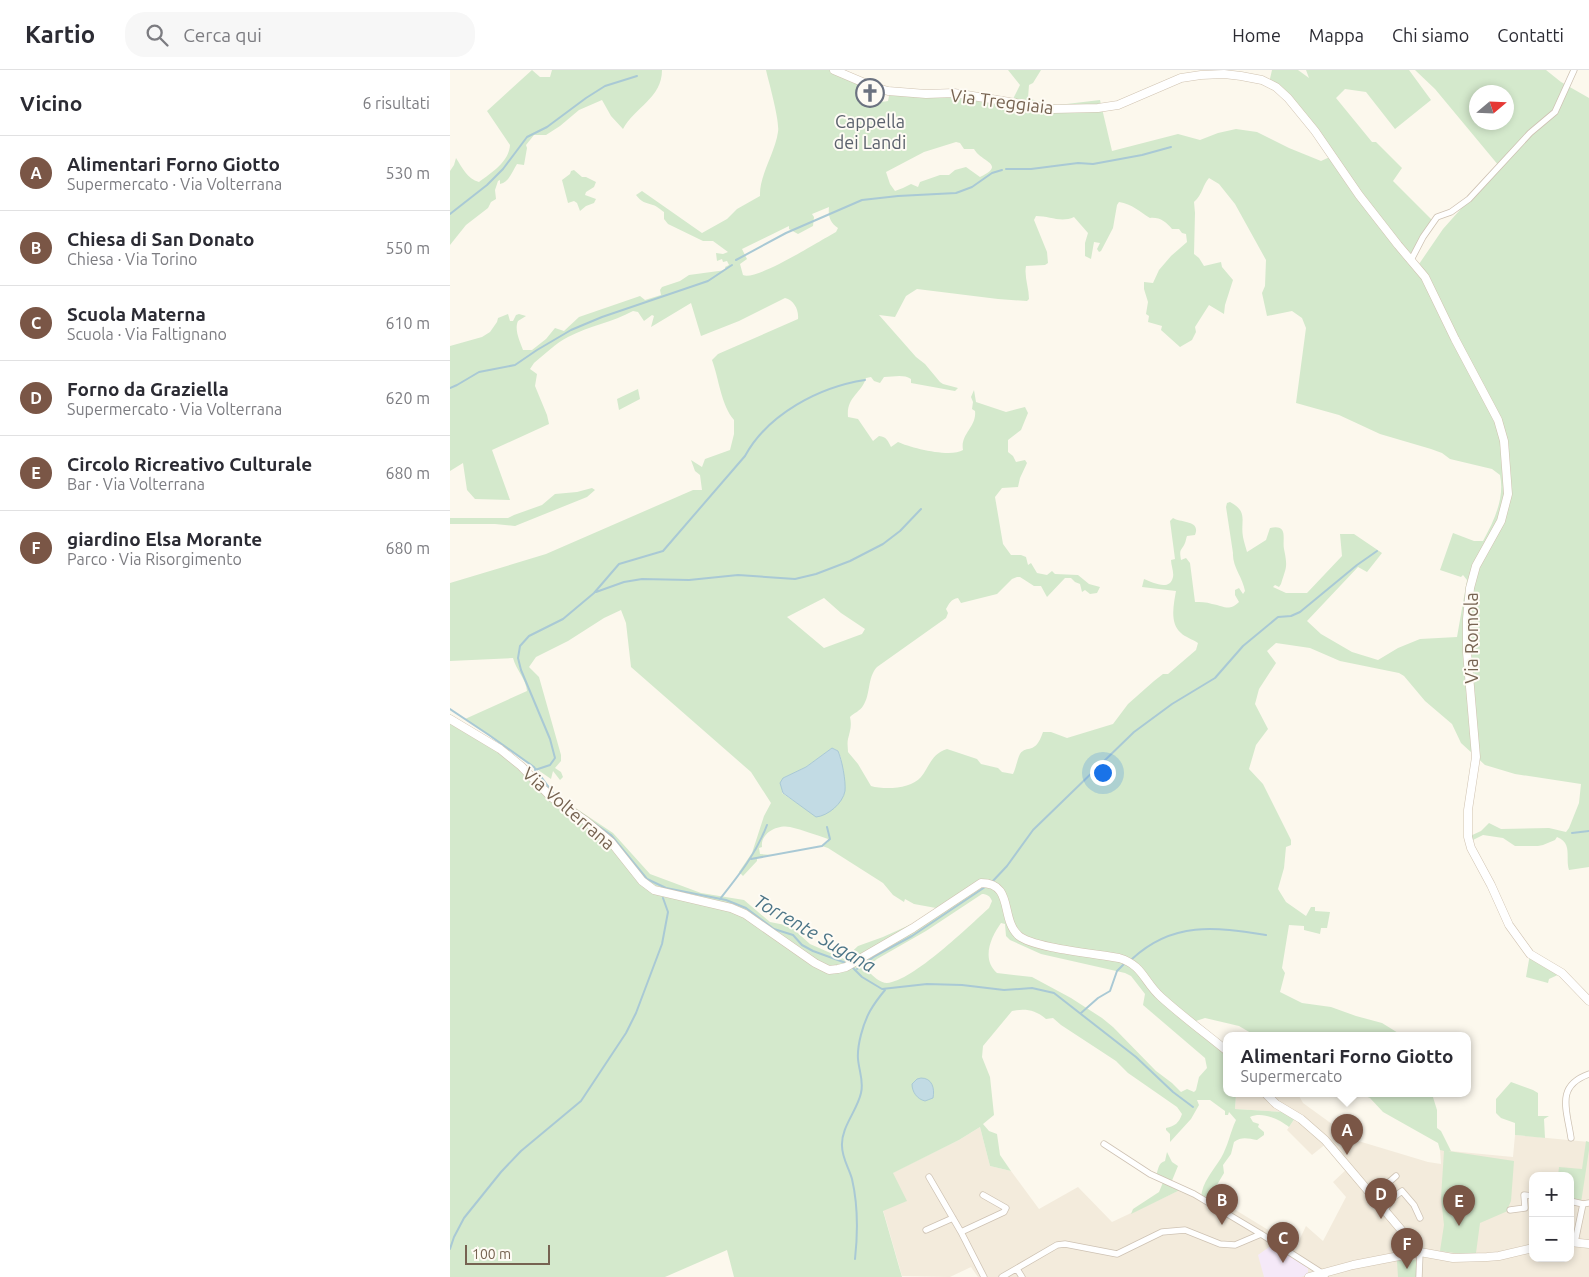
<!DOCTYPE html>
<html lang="it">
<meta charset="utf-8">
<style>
body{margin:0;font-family:Ubuntu,sans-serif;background:#f7f7f7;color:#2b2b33}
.controls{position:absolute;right:15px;bottom:15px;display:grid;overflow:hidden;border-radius:10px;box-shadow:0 2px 8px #0003}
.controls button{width:45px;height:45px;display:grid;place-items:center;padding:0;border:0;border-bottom:1px solid #e1e1e2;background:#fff;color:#2b2b33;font:25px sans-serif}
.compass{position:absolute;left:1019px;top:15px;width:45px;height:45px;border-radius:50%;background:#fff;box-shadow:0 2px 8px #0003;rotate:71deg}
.scale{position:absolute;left:15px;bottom:12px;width:85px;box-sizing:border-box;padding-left:5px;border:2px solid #766351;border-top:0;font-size:14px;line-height:18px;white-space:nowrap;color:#766351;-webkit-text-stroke:4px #fefbf4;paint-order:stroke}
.you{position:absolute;left:652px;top:702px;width:18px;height:18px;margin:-12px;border:4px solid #fff;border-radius:50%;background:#1a73e8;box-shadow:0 0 0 8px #1a73e833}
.badge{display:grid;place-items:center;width:32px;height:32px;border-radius:50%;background:#7a5646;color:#fff;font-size:16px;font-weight:700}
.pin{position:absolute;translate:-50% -41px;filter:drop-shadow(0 1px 2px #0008)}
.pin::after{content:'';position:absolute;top:26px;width:18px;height:15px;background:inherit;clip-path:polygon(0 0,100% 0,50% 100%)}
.popup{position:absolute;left:773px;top:962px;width:248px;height:65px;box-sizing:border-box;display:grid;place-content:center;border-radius:10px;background:#fff;filter:drop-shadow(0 1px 4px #0005);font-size:16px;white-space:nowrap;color:#7c7c81}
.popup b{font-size:19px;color:#2b2b33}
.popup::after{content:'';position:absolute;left:50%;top:100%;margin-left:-10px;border:10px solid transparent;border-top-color:#fff}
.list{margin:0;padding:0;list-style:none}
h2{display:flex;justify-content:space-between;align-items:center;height:65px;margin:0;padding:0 20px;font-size:21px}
h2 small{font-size:16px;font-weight:400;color:#7c7c81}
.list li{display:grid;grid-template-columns:32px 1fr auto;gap:15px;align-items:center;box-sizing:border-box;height:75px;padding:0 20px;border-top:1px solid #e1e1e2}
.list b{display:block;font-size:19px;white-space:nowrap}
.list p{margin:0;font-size:16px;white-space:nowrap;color:#7c7c81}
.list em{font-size:16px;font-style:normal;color:#7c7c81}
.icon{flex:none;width:28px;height:28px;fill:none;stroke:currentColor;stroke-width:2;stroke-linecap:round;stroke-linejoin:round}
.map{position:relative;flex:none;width:1139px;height:1207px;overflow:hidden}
header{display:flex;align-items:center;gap:30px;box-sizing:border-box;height:70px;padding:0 25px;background:#fff;border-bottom:1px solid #e1e1e2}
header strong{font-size:24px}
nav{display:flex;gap:28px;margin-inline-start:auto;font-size:18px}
.search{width:350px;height:45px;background:#f7f7f7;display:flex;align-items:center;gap:12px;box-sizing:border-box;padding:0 18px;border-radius:20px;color:#7c7c81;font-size:19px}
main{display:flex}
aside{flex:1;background:#fff}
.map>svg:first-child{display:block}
</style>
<header>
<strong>Kartio</strong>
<div class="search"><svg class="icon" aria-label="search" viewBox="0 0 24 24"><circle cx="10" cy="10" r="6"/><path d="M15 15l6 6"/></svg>Cerca qui</div>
<nav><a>Home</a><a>Mappa</a><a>Chi siamo</a><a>Contatti</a></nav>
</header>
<main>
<aside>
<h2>Vicino<small>6 risultati</small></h2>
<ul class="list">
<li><span class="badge">A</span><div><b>Alimentari Forno Giotto</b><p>Supermercato · Via Volterrana</p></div><em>530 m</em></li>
<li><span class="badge">B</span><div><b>Chiesa di San Donato</b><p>Chiesa · Via Torino</p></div><em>550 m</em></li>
<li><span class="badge">C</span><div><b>Scuola Materna</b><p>Scuola · Via Faltignano</p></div><em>610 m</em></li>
<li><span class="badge">D</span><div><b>Forno da Graziella</b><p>Supermercato · Via Volterrana</p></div><em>620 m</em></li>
<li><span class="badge">E</span><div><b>Circolo Ricreativo Culturale</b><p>Bar · Via Volterrana</p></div><em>680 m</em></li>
<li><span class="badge">F</span><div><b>giardino Elsa Morante</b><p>Parco · Via Risorgimento</p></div><em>680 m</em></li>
</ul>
</aside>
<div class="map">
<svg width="1139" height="1207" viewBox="0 0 1139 1207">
<rect width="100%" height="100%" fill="#fcf8ed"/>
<path fill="#f3ebdc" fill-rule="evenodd" d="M786 1024H848L853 1033 882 1054 908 1062 905 1070 978 1092 991 1094 990 1080 1063 1087 1065 1065 1139 1072V1207H528L521 1197 500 1207 452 1206 433 1140 456 1131 442 1103 509 1070 530 1057 540 1096 561 1101 589 1139 628 1117 662 1152 730 1120 751 1128 761 1125 846 1177 856 1156 873 1171 896 1127 883 1112 898 1098 877 1073 862 1085 837 1060 845 1048 833 1042 785 1039ZM1083 1106H1120V1188H1083Z"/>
<path fill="#f5e9f8" d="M822 1175 858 1198V1205L851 1207H814L808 1185Z"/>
<path fill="#d4e9cc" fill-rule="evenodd" d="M82 0 90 7H100L102 0H212C212 28 185 37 173 59L161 46 152 30 129 40 110 56 96 65H84L76 75 77 78 74 95 67 94C62 102 59 112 50 114V110L48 111 45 120 46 129 41 132 38 138 16 155 0 175V101L4 95 6 88C12 97 17 109 29 112 41 103 59 92 60 75L37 41Z
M316 0H384L408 10C410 31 418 34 438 31L440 21 562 31 570 15 558 0H591L583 13 579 15 578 28 596 34 608 35 650 30 662 81 728 64 750 70 768 63 786 59 807 62 839 78 871 91 882 86 865 61 819 13 822 0H848L859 8 856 0H959L981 30 945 59 916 22 895 19 886 28 922 72H926L952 98 943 111 982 150 961 190 967 197 993 159 1049 96 985 19 965 0H1096L1111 12 1139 28V797L1119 800C1115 788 1123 773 1107 767L1105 770 1093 775 1088 776H1065L1053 768 1033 765 1019 772 1018 767 1031 761 1039 753 1051 759 1099 758 1116 762 1119 758 1129 733 1131 714 1065 704 1035 695 1011 673 1002 654 975 631 954 606 949 603 890 591 860 578 826 573 817 581 826 593 809 619 805 634 818 659 806 675 799 699 813 714 841 770V775L836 777 834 798 828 819 836 832 856 846 861 837H865V841L880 842 877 858H871L870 864 854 860V856L839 855 832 898 835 903 830 922 852 933 881 937 906 946 932 953 953 966H806L789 956 755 948 743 952 777 981V1024H786L785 1039 833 1042 845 1048 839 1057C830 1050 813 1041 800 1047L803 1052 809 1054 808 1057 814 1062V1065L807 1070C799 1069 792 1066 784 1072L781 1084 773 1095 774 1103 761 1125 751 1128C752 1112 763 1101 771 1088 778 1076 780 1063 786 1050L779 1042 778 1045H775V1041L760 1030H747L749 1035 741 1049 720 1072V1064L716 1060V1058C725 1056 729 1053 732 1044L727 1037 678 1003 666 991 611 955 603 948 596 949C586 940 575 938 562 941L533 976 532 987 540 1007 544 1045 533 1054 539 1061 547 1064 550 1085 561 1101 540 1096 530 1057 509 1070 443 1103 457 1131 433 1141 452 1207H284L277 1180 215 1207H0V644L57 682 101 727 103 723 163 763 200 804 251 823 294 830 320 852 340 856 360 874 394 889 408 876 433 867 475 848 486 838 464 834 455 829 454 832 443 825 433 813 378 778 372 776 378 772V769C366 765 353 760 340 757 328 754 310 763 312 777L309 778 310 784 323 785 307 788V791L293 806 289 802 302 783 314 746 321 733 301 702 181 597 176 553 171 540 154 548 118 571 86 587 79 597 89 607 111 685V691L105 698 111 702 113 707 110 710 103 701 101 709 15 649 77 621C76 609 66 600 63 588L0 591V513L96 484 243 420H252L250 405 245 401 241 390 252 397 255 389 280 380 284 364V350C271 335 269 309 262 290L268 284 348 249C349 240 344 230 335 228L289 251 251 266 241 233 201 257 204 246 202 245 194 251 188 242 183 241C163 252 139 256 118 267 106 273 95 284 84 293L80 299 87 304 85 316 97 345 99 354 42 380 60 430 25 429 17 420 13 393 0 401V276L32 267 40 262 47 252 48 248 58 244 60 251H63L66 245 69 244 76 246 68 251C64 260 70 271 73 280H82L96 269 105 258 114 261 129 247 190 226 195 230 211 225 210 220 212 217 230 211 239 205 276 200 275 197 279 195 277 191 273 192 272 189 267 191 266 183 273 184 278 182 263 171H253L218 154 214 149V142C211 140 207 136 203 135 196 133 191 132 186 125L192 121 252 163 277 149 287 139 310 126C309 106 325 83 328 62 330 51 319 13 316 0ZM1026 22H1056V52H1026ZM506 72 510 73 514 79H524C531 92 557 94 530 107L516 97 505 100 499 105H490L470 112 468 117 461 114 453 118 445 121 440 114 436 102 474 82ZM759 108 769 114 785 134 816 190 815 216 812 223 817 246 842 241 852 248 856 258 846 333 889 345 930 364 981 379 992 383 1000 389 1042 399 1050 405C1055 428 1044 451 1033 471H1024L1003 463 990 500 1011 507 1013 505 1017 510 1007 567 970 569 948 578 928 590 902 582 871 564 857 551 908 497 917 502 932 483 904 464H890L892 486 857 523H836L823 517 825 515 829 517 831 514C836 497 838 498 834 479 832 469 839 454 820 458L816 470 797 482C796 478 794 472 793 467 790 451 799 442 780 432L777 433 776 437 783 483C782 496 793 508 795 521L793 524 789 518 785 520V525L789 532C778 542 775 536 762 534 756 532 750 532 745 532L740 493 736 488 731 490C729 478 731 482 735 473 736 471 736 468 737 466L745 465C751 450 731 453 723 448L720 451 725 489 721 490C721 495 724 502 723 507 720 522 702 512 694 509L692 517 726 521C724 533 719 553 731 563 735 567 742 569 748 573L746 580 718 604H713L704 611 678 634 663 654 617 668 601 662H593C585 686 577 674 570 684 567 690 566 698 563 704L552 702 548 698 531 694 527 689 497 679C481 684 480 696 471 707 461 719 435 720 421 716L408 694 398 682C398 678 397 673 398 669 400 661 402 656 400 647 404 643 410 641 413 636 421 624 417 608 427 597L496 548 498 543 496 539C499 534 501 529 508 528L511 533 547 524 562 509 567 507H570L584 516H591L597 527 615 508H621L625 512 630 514 632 522 635 520 640 524 647 523 650 517 639 514 628 505 605 504 602 501 597 505 587 503 581 493 578 495 576 487 571 485H561L553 474 545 427 552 418 568 417 570 408 577 393 575 390 566 392 563 386 558 382V370L571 360 578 343 575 337 556 342 526 332 524 320 521 327 523 332 522 339 525 341C527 357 510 364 513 380 501 388 461 378 448 372L441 377C438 371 437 367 429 366L423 371 408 349 398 347C396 327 411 324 416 308L421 307 424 311 430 313 434 307C444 307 453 304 461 309V313L505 321 508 318 493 314 490 312 475 294 466 287 429 245 445 247 456 226 467 219 548 229 577 231 579 229C579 218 574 207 576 196L595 195 598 193 597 182 584 150 586 146C600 146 611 153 624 147L638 163 635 173V186L641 189 644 172 650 173 647 179 649 182 651 181 663 158 667 135 669 132C682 134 690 142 700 148 710 147 716 152 722 159H729L732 163 736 164 737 172 721 186 709 200 703 213 694 212V219L698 232 696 244 699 246 698 252 712 256 711 260 730 277 742 270 746 262 745 257 759 235 774 244 775 235 783 210 772 197 771 192 754 196 749 188 744 184 745 143 744 132C753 124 753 114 759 108ZM379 137C378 146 380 153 388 158L386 162C371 170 305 212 293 205L290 194 297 189 292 179 339 156V159L348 164 363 156 364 147 362 144ZM374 528 391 543 415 559 412 564 374 578 337 547ZM382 678 388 681 391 688 395 719 366 746 332 723 333 708 356 697ZM532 824C537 824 540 826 542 831L539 838C519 856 463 911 437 913 430 913 423 906 418 901L420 895 427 889 476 861ZM551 853 555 854 556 866 560 870 591 884 675 903 681 906 695 924 693 935 755 988 757 998 749 1007 746 1020 744 1022 737 1019 731 1022 722 1013 706 1001 663 957 652 948 621 928 582 907 547 903C531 889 541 867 551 853Z
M124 100 132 107H136L146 112 144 117 136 122 135 125 146 129 144 133 136 136 130 141 127 133 124 131 118 133 112 110 120 104 121 101Z
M188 319 190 329 169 340 167 329Z
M142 418 145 420 137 427 65 456 45 454H0V448H58L64 445 92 435 105 424 127 422Z
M1080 884 1112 903 1099 909 1098 913 1076 907Z
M1061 1012 1083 1020 1088 1023V1046H1099L1094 1049 1095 1068 1065 1065V1053L1051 1048 1046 1043V1029Z
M910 1024H982L987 1040V1058L991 1061 1001 1081H998L1064 1091 1061 1131 1057 1140H1060L1030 1153 1026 1183 1012 1184 990 1181 994 1155 991 1128 994 1081 990 1080 988 1073 933 1042 920 1028Z
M1136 1071 1139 1072V1080L1131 1133 1120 1132V1106H1108L1109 1097 1132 1099Z
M717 1082 722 1092 728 1096 721 1113 730 1120 681 1144 683 1139 709 1122 714 1110 706 1107C708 1100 708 1093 715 1091Z
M966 1190 967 1207H948L947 1191Z"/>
<path fill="#c2dbe4" stroke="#a9c9d5" d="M382 678 388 681C392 690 396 711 395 721 393 733 378 746 366 747L333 723 330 713 333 708 356 697Z
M471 1008C482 1008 485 1018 483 1028L475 1031C467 1029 462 1022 462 1014L467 1009Z"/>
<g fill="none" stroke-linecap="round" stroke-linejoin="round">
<path stroke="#a9c9d5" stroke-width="2" d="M556 99H581L628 93 643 94 692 85 721 77
M0 144 37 115 53 99 77 67 97 57 136 28 155 16 187 6
M286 190 336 163 412 130 448 126 506 123 522 117 542 103 552 100
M0 318 7 315 29 302 65 295 87 280 121 260 152 247 258 211 282 195
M146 522 174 512 192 509 239 510 288 505 345 509 366 504 400 491 433 474 450 461 471 439
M0 639 39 665 84 697 103 723 114 731
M85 700 100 695 105 688 100 669 71 600 68 588 70 576 79 566 113 549 144 523 169 494 213 481 295 386C318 344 369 317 415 310
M144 753 161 765 197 809 216 818 276 830 296 838 324 859 343 865 352 875 363 881 396 893
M1122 763 1139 761
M301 789 372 776 380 769 377 757
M541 813 557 796 583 760 684 662 722 634 765 608 793 576 828 547 841 546 850 542 907 495 927 481
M270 829C289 805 306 784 317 755
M682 889C723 851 765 857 816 865
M402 897 412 907 432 919 477 914 512 915 554 920 582 918 604 923 686 987 723 1022 743 1037
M407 899 425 886 462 866 535 817
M631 943 648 928 660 921 667 901 674 894
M0 1179 4 1167 14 1148 51 1102 71 1081 131 1031 176 963 186 943 212 874 218 842 213 828
M405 1189C408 1162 408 1135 402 1109 399 1098 392 1088 392 1076 391 1057 407 1041 411 1023 414 1011 409 1001 408 989 407 975 413 954 420 941 424 934 430 926 435 920"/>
<defs>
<path id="street" d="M961 190 973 167 987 147 1001 142 1019 129 1080 63 1105 42 1124 0
M1121 1068C1117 1040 1105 1016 1139 1004
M654 1074 700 1104 744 1124 811 1164 872 1203 875 1207
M479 1107 511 1162 534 1207
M922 1127 946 1106
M1120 1131 1133 1134 1139 1133
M1060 1140 1075 1138 1074 1125 1083 1126
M934 1141 944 1127 952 1121 964 1135 970 1148
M476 1160 503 1148
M511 1162 554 1142 556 1138 533 1125
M1125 1172 1133 1134
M567 1199 572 1207
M552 1207 607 1175 615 1174 667 1184 712 1162 735 1160 770 1174 785 1175 811 1164
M969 1207 970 1182"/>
<path id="secondary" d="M384 0 424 17 438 21 476 24 504 23 603 39 648 38 668 35 731 8 751 5 774 4 791 6 812 10 826 17 838 28 865 61 909 125 948 175 975 207 1005 269 1048 350 1054 371 1058 424 1051 451 1026 496 1020 518 1017 549V582L1026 687 1018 740V767L1021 778 1041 815 1059 855 1080 884 1112 903 1139 931
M0 649 50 679 71 696 101 727 136 751 161 772 192 811 204 820 281 838 295 844 365 893 379 900 388 899 396 897 463 858 531 813C564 813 550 848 568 865 581 878 648 884 669 888 693 895 694 912 711 927 732 946 755 963 777 981
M816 1024 826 1034 851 1049 875 1070 970 1182 1003 1188 1037 1187 1049 1186 1083 1178
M1120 1172 1139 1174
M859 1207 903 1195 970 1182"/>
</defs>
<use href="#street" stroke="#cec2b3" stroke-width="7"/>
<use href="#secondary" stroke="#d0c3b1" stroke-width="9"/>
<use href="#street" stroke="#fff" stroke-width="5.5"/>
<use href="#secondary" stroke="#fff" stroke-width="8"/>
</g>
<defs>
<symbol id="church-ring" viewBox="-11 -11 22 22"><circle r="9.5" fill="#fefbf4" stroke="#6b7280" stroke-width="1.5"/><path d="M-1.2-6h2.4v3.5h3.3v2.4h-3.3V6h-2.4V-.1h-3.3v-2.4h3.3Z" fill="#6b7280"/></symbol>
</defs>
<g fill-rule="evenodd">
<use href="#church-ring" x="404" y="7" width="32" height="32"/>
</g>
<g text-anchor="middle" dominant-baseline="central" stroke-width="4" stroke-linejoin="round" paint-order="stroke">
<g font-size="18" fill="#766351" stroke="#fefbf4">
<text transform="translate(552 31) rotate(7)">Via Treggiaia</text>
<text transform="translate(1021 568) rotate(-90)">Via Romola</text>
<text transform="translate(119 738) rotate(41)">Via Volterrana</text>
</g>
<g font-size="18" fill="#5b616d" stroke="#fefbf4">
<text x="420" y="51">Cappella<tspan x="420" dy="21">dei Landi</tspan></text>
</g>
<g font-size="19" font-style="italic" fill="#4c7587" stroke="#fefbf4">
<text transform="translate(365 863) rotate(30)">Torrente Sugana</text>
</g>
</g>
</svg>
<div class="controls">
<button>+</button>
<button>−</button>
</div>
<svg class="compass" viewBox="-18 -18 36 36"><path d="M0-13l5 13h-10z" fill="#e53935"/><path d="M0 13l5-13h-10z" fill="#7c7c81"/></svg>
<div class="scale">100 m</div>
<div class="you"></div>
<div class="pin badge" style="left:897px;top:1085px">A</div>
<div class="popup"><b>Alimentari Forno Giotto</b>Supermercato</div>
<div class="pin badge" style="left:772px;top:1155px">B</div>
<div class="pin badge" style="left:833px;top:1193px">C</div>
<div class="pin badge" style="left:931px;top:1149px">D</div>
<div class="pin badge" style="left:1009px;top:1156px">E</div>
<div class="pin badge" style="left:957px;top:1199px">F</div>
</div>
</main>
